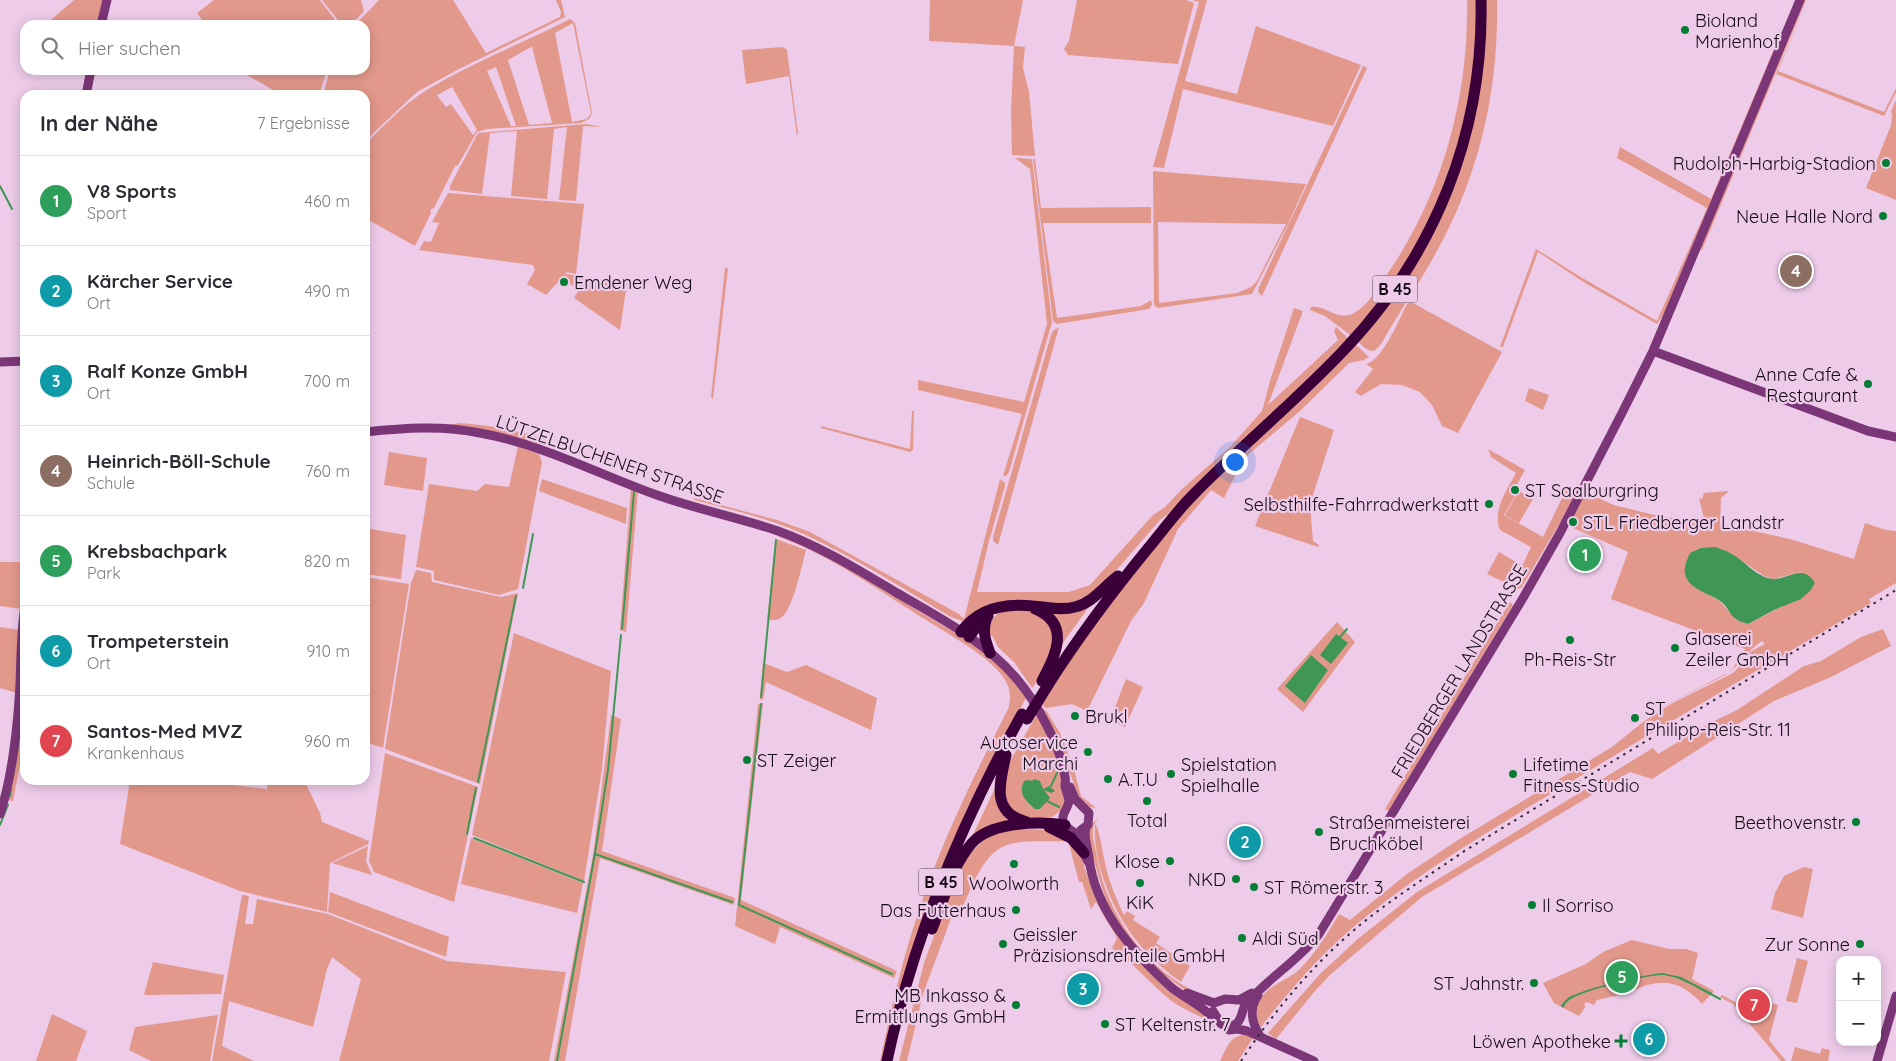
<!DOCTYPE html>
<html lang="de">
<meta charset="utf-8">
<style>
body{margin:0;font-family:Quicksand,sans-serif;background:#f7f7f7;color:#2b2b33}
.controls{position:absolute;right:15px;bottom:15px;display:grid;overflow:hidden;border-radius:10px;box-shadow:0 2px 12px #0003}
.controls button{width:45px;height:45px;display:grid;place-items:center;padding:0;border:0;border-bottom:1px solid #e1e1e2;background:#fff;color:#2b2b33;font:25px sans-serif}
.you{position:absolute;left:1234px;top:461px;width:18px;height:18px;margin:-12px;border:4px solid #fff;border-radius:50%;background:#1a73e8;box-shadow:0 0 0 8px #1a73e833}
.badge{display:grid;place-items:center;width:32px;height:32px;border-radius:50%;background:#db2777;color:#fff;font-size:16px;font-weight:700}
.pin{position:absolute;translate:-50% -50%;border:2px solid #fff;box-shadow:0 1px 5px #0006}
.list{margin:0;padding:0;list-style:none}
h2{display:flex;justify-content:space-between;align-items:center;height:65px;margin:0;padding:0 20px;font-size:21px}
h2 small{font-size:16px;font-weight:400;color:#7c7c81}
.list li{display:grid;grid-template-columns:32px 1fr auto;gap:15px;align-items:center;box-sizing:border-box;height:90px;padding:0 20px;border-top:1px solid #e1e1e2}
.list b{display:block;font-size:19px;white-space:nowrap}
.list p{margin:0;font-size:16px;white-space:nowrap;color:#7c7c81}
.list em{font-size:16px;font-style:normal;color:#7c7c81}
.icon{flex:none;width:28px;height:28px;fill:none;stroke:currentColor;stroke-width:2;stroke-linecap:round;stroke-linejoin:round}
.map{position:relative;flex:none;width:1896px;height:1061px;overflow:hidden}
.search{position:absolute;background:#fff;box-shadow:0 2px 12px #0003;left:20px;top:20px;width:350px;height:55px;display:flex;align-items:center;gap:12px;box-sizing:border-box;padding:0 18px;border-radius:15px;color:#7c7c81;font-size:19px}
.panel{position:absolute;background:#fff;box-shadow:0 2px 12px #0003;left:20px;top:90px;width:350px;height:695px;border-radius:15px}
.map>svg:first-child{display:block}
</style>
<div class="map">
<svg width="1896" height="1061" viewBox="0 0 1896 1061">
<rect width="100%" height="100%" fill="#edcbe9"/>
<path fill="#e3988c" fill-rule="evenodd" d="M74 0H103L97 25H45Z
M214 0H320L339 25H206L197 13Z
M322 0H361L364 11 351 25H342Z
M379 0H453L486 53 560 17 561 12 556 0H561L565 17 561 19 457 70 417 92 365 141V95H323L330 70H365V25H355Z
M930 0H1023L1014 46 1025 47 1023 68 1029 92 1035 156 1012 155 1011 111 1014 46 929 41Z
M1077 0H1186L1194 3 1178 64 1068 55 1064 49 1069 41Z
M1192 0H1207L1185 81 1237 94 1256 26 1361 65 1333 126 1183 89 1164 168 1153 167 1199 2Z
M1467 0H1478V37L1465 127 1424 236 1353 337 1325 316 1310 310 1311 307C1326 304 1336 322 1354 313 1369 305 1379 286 1388 273 1443 193 1469 96 1467 0Z
M1485 0H1497C1499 87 1480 173 1438 249 1421 281 1400 310 1383 341 1373 356 1370 352 1358 342L1437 226 1450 196 1459 174Z
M1804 0H1806L1702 250 1699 249Z
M1808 0 1778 71 1884 112 1896 88V92L1884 116 1776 74Z
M570 19 575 23 592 113 589 119 581 123 487 129 477 132 458 165 455 166 434 208 430 210 431 213 415 246 365 218V144C383 127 401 107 422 93 469 64 521 44 570 19ZM573 23 591 113 587 119 572 122 555 33ZM531 47H532L552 123 529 125 508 60ZM496 67 516 126H511L487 71ZM452 87 477 130 473 135 451 104 446 107 437 95Z
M1781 32H1783L1666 311 1657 324 1585 283 1538 252 1503 347H1500L1536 249 1579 276 1657 321 1707 208 1617 158 1620 147 1711 199Z
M783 47 787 50 798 133 797 136 789 76 746 84 742 50Z
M1363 66 1367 68 1262 296 1258 292 1259 287Z
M243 70H327L319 95H282L247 75Z
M1896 100V200L1866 188 1891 125 1892 116 1891 111Z
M586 124 603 127 583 126 576 201 559 200 567 127 554 129 547 199 511 196 517 131 490 133 482 194 450 190V186L478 133Z
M1015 158 1032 159 1052 322 1009 472 1006 476H1003L1022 414 918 390V380L1024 402 1047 324 1030 169Z
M1033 159H1035L1041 208 1151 207V223H1043L1057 318 1141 306 1151 300 1152 305 1149 309 1057 324 1053 321Z
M1153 171 1306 184 1288 224 1252 294 1158 308 1154 305ZM1158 222 1285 224H1286L1257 281 1251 287 1237 293 1159 303Z
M448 193 584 204 576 274 566 272V274L627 283 620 330 574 298 579 290 562 278 546 295 527 284 535 270 533 265 419 250 424 241 431 242 439 223 432 222Z
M725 268H728L713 399 711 397Z
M1411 302 1502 352 1458 433 1442 426 1432 405 1420 392 1402 385 1381 384 1361 396 1355 392 1373 369 1366 364C1383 360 1399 319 1407 304Z
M1294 308 1303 311 1268 405 1338 340 1334 331 1336 327 1350 340 1175 509 1160 520 1100 589 1068 605 1026 601 966 622 951 617C904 589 857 559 808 536 772 519 732 510 695 500L694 498 777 520 810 532 959 614 964 619 1000 479 1005 483V486L989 541 977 592H1069L1090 585 1153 515 1165 507 1181 490 1231 446 1262 411 1270 381Z
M1059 327 998 545 993 541V537L1051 335 1053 331Z
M1355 344 1369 357 1364 360 1349 363 1300 411 1249 454 1243 460 1224 498 1211 490 1178 529 1144 603 1131 621 1087 711 1072 704 1046 708 1043 706V703L1078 647 1176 519Z
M1529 388 1549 395 1543 410 1525 401Z
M912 411H914L913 450 910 452 821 428V426L910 449Z
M1300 417 1334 430 1310 504 1313 541 1319 545 1318 547 1255 526Z
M459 423C489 425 522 430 550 442L543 446 446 426Z
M518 446 539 454 542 462 518 589 499 595 434 580V571L416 567 429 484 477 491 485 484 509 487Z
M1488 449 1525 470 1513 492 1516 495 1504 515 1543 537 1567 488 1589 494 1614 505 1654 515 1705 523 1699 498 1702 499 1704 493 1729 491 1721 498 1720 524 1790 539 1854 559 1865 523 1886 530 1896 531V583L1869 599 1871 603C1774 661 1676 718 1579 777 1507 820 1433 863 1368 915 1327 947 1292 987 1261 1027 1257 1021 1255 1016 1257 1009 1261 985 1286 983 1301 968 1316 952 1328 933 1339 914L1350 920 1407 874 1458 840 1612 747 1643 722 1671 704 1733 673 1743 663 1750 652 1765 644 1762 641C1745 652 1742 664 1725 675L1638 720 1731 671 1745 649 1611 599 1628 552 1571 527 1561 521 1522 587 1518 589 1513 586 1531 547 1500 530C1492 510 1507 490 1516 473L1491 457ZM1730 553 1764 576 1773 579 1801 572 1787 604 1748 624 1736 620 1720 601 1699 589Z
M389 452 427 458 423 491 384 485Z
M542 479 627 508 626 524 539 491Z
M631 488 638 490 626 632 620 630Z
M1519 491 1533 499 1519 523 1505 515Z
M365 528 406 535 401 579 365 574Z
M778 534 818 551 959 635C985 652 1008 672 1027 696L970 803 935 883 884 1061H880C891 1010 902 960 919 910 942 840 975 774 1008 709 1012 698 1010 686 1003 677 989 656 948 634 926 620 878 590 830 555 777 536Z
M776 539 806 550C802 565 793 608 782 617 778 621 772 620 767 620Z
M1499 552 1521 565 1512 586 1487 574Z
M0 562H25V591L22 609 0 606Z
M416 570 431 573 432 582 501 597 518 593 480 784 385 749 411 583Z
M365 577 409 584 383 748 365 742Z
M1510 602 1513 605 1389 811 1385 809Z
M1091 604 1060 647 1045 609Z
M1027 609 1045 617 1055 639 1038 680 1032 688 1015 663 998 647 993 637 986 631C997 607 1002 612 1027 609Z
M1337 622 1355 642 1303 712 1277 689Z
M0 627 20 630 17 693 0 688Z
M1883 629 1891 646 1829 678 1774 701 1652 779 1630 772 1422 897 1331 974 1314 992 1276 1039 1268 1033 1320 974 1359 938 1417 892 1653 748 1658 754 1708 724 1737 710 1804 666 1821 661 1861 637Z
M514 633 611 671 602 769 584 881 472 835Z
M763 663 787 672 806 665 877 698 871 730 766 682 763 700 760 699Z
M1126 679 1143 687 1125 727 1110 720Z
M760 703H763L741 900 897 971 894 978 780 927 775 944 735 926 758 705Z
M1041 707 1047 712 1060 733 1073 766 1081 796 1096 808 1090 807 1080 800 1063 755Z
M20 712 25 713 21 759 13 801 7 800Z
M1037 714 1056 757 1067 797 1063 809 1052 817 1031 819 1010 810 1002 783 1010 761Z
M611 715 621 719 602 851 735 898 734 905 600 858 565 1061H554L593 855Z
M385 753 478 787 454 902 374 872 369 861Z
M130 780H191L267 789 268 780H304L320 813 322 822 369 841 368 844 330 863 327 912 240 891 120 844Z
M995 788 1017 821 970 841Z
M1098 819C1089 829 1094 840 1096 852 1104 905 1135 955 1181 984 1192 990 1204 998 1217 998L1214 1000 1186 991 1158 970 1148 962 1120 926 1107 903 1102 888 1088 840 1091 824Z
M1095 825H1096C1101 837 1102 851 1105 863 1109 882 1116 898 1124 915L1127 911 1135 916 1133 920 1160 937 1156 943 1190 966 1181 982C1141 954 1115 918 1101 871 1097 857 1094 840 1095 825Z
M1020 829 1049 830 1079 850 1088 878 1123 941 1209 1016 1217 1033 1214 1032 1213 1027 1208 1025 1209 1021C1195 1014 1180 1008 1168 998 1148 982 1132 961 1112 948L1117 938 1096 902 1091 909 1082 882H1079L1069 844 1065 841C1050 842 1024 840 1010 844 983 851 973 886 962 908L956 905 923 994 907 1061H899L924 963 956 876 966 857 987 837 1001 832Z
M471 838 583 883 577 913 461 884Z
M368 846 366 861 372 875 332 863Z
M1804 867 1813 869 1803 918 1771 909 1775 893 1784 876Z
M330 892 449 937 446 957 328 912Z
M242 895 249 896 245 924H253L257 899 328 914 447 961 566 972 549 1061H339L361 979 332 957 327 969 313 1027 229 1001 222 1046 254 1061H212Z
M1632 940 1669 949H1686L1698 953 1692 979 1714 991 1702 1004C1681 980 1660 978 1635 990 1623 995 1609 997 1597 1000L1594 1005 1586 1002 1584 1005 1586 1006 1579 1016 1554 1003 1543 983 1586 964 1603 952Z
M1797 958 1808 961 1797 1003 1786 1001Z
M153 962 224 975 221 994 144 995Z
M1722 995 1735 1002 1754 1024 1760 1001 1778 1005 1769 1040 1786 1061H1781L1733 1004 1720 997Z
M52 1014 87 1031 76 1061H36Z
M218 1015 210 1061H151L129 1050 135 1027Z
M1244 1035 1253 1038 1238 1061H1220C1226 1050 1229 1036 1244 1035Z
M1795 1047 1820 1054 1822 1048 1830 1050 1828 1061H1791Z"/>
<path fill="#409755" d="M1715 547C1720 549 1725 550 1730 553 1743 559 1757 578 1773 579 1789 579 1803 563 1815 583L1810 591 1801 599 1774 610 1748 624C1726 618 1733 610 1719 600 1709 594 1692 589 1687 579 1682 570 1686 562 1690 553L1701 548Z
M1336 634 1348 643 1331 664 1320 655Z
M1311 655 1328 670 1305 703 1285 686Z
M1034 779 1040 781 1043 789 1049 786 1055 791 1051 793 1044 790 1050 798 1040 809H1035C1025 800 1018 794 1024 781L1029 780 1032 781Z
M1662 973 1681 977 1712 993 1710 995C1697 988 1680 977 1664 975 1648 974 1585 990 1571 999 1567 1001 1565 1004 1563 1008L1561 1006C1563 1003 1565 1000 1568 998 1584 988 1643 975 1662 973Z"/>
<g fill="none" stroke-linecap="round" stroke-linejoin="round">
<path stroke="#409755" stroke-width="2" d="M0 186 12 209
M523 588 533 534
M622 629 634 492
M1340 637 1347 629
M761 697 776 540
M761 704 739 905 892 974
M478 782 516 596
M1051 786 1057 773
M10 796 11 788
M1047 801 1059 807
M0 825 8 805
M467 834 476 788
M474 838 584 882
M595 854 732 902
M1709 993 1720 999
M557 1061 595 853 608 770 621 635"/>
<path stroke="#7a3677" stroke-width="9" d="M101 25 107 0
M86 95 91 70
M1653 351 1868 431 1896 437
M0 362 25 361
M365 432C403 428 442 425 480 433 541 444 596 473 654 494 695 509 737 517 778 531 820 546 858 570 897 593 938 617 985 641 1016 678 1036 701 1061 747 1065 777 1066 780 1065 783 1065 786 1066 791 1068 795 1069 800 1069 808 1061 813 1063 821 1065 830 1075 830 1079 837 1083 846 1083 855 1089 863
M1070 787 1075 799 1089 813 1088 825 1081 830
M0 814C12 778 18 724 20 685 21 659 21 632 25 605
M1086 828C1083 837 1088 848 1089 858 1095 910 1134 954 1172 988 1185 998 1201 1005 1212 1017
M1187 993 1214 1003 1225 999 1239 1000 1252 993
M1258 995C1249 1009 1251 1021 1259 1034
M1213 1011 1221 1024C1226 1026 1231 1027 1236 1024 1243 1019 1241 1010 1246 1004 1268 978 1298 961 1319 934L1523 598 1560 533 1623 411 1653 351 1800 0
M1229 1030 1238 1029 1247 1031 1314 1061
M1877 1061 1896 996"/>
<path stroke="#3b003a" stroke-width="11" d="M1035 609C1072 624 1055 656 1042 681
M987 617C982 630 985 640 990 653
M961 632C978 608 1006 603 1033 606 1047 607 1061 611 1075 607 1094 602 1103 587 1118 576
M969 637 980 622 988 616
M1048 685C1079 636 1113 591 1150 546 1164 529 1177 511 1193 495 1242 445 1296 401 1344 350 1435 255 1484 132 1481 0
M1006 755C1000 782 990 813 1027 822
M1049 827 1071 838 1084 853
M953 872C960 861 965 849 975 840 995 822 1039 821 1065 825
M932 929 952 876
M887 1061C913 938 961 823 1022 714"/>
<path stroke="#362734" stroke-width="2" stroke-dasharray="2.5 5" stroke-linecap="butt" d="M1241 1061C1276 1008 1320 956 1370 917 1401 893 1434 872 1466 850L1896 590"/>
<path stroke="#3b003a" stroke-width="11" d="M1027 719 1048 685"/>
</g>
<g fill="#057e35" stroke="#edcbe9" stroke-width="2">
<circle cx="1685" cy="30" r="5"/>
<circle cx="1886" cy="163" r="5"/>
<circle cx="1883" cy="216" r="5"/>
<circle cx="564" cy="282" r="5"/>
<circle cx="1868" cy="384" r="5"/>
<circle cx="1515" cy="490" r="5"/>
<circle cx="1489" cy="504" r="5"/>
<circle cx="1573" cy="522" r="5"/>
<circle cx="1570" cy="640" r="5"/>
<circle cx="1675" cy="648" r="5"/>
<circle cx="1075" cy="716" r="5"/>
<circle cx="1635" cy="718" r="5"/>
<circle cx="1088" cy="752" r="5"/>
<circle cx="747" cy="760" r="5"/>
<circle cx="1171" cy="774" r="5"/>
<circle cx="1513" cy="774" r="5"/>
<circle cx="1108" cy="779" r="5"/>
<circle cx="1147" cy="801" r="5"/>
<circle cx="1856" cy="822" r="5"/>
<circle cx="1319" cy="832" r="5"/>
<circle cx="1170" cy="861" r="5"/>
<circle cx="1014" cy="864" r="5"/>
<circle cx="1236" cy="879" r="5"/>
<circle cx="1140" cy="883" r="5"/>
<circle cx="1254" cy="887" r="5"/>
<circle cx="1532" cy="905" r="5"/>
<circle cx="1016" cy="910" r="5"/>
<circle cx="1242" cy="938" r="5"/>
<circle cx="1003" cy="944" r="5"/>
<circle cx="1860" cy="944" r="5"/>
<circle cx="1534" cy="983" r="5"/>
<circle cx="1016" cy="1005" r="5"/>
<circle cx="1105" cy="1024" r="5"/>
<path d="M1618.5 1033.5h5v5h5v5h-5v5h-5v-5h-5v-5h5z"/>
</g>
<g text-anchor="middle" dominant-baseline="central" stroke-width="4.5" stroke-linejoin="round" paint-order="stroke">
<g fill="#edcbe9" stroke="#564555" stroke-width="1">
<rect x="1372.5" y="275.5" width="45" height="27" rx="4"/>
<rect x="918.5" y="868.5" width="45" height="27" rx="4"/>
</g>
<g font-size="16" font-weight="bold" fill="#160b15">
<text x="1395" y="289">B 45</text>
<text x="941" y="882">B 45</text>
</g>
<g font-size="18" fill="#160b15" stroke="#edcbe9" text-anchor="start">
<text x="1695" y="20">Bioland<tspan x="1695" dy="21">Marienhof</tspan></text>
<text x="1876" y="163" text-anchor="end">Rudolph-Harbig-Stadion</text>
<text x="1873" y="216" text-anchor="end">Neue Halle Nord</text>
<text x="574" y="282">Emdener Weg</text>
<text x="1858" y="374" text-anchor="end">Anne Cafe &amp;<tspan x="1858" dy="21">Restaurant</tspan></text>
<text x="1525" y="490">ST Saalburgring</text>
<text x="1479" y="504" text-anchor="end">Selbsthilfe-Fahrradwerkstatt</text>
<text x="1583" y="522">STL Friedberger Landstr</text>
<text x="1685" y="638">Glaserei<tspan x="1685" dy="21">Zeiler GmbH</tspan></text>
<text x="1570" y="659" text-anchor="middle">Ph-Reis-Str</text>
<text x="1645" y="708">ST<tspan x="1645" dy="21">Philipp-Reis-Str. 11</tspan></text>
<text x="1085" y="716">Brukl</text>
<text x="1078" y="742" text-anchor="end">Autoservice<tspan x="1078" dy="21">Marchi</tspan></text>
<text x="757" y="760">ST Zeiger</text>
<text x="1181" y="764">Spielstation<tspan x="1181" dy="21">Spielhalle</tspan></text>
<text x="1523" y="764">Lifetime<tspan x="1523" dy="21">Fitness-Studio</tspan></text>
<text x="1118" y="779">A.T.U</text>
<text x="1147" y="820" text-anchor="middle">Total</text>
<text x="1329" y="822">Straßenmeisterei<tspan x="1329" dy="21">Bruchköbel</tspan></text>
<text x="1846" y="822" text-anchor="end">Beethovenstr.</text>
<text x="1160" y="861" text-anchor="end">Klose</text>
<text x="1226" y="879" text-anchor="end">NKD</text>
<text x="1014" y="883" text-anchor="middle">Woolworth</text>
<text x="1264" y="887">ST Römerstr. 3</text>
<text x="1140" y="902" text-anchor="middle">KiK</text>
<text x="1542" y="905">Il Sorriso</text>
<text x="1006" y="910" text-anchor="end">Das Futterhaus</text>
<text x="1013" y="934">Geissler<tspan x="1013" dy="21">Präzisionsdrehteile GmbH</tspan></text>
<text x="1252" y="938">Aldi Süd</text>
<text x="1850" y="944" text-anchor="end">Zur Sonne</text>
<text x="1524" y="983" text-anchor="end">ST Jahnstr.</text>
<text x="1006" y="995" text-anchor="end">MB Inkasso &amp;<tspan x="1006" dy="21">Ermittlungs GmbH</tspan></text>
<text x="1115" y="1024">ST Keltenstr. 7</text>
<text x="1611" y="1041" text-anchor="end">Löwen Apotheke</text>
</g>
<g font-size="18" fill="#160b15" stroke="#edcbe9">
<text transform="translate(610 459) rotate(19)">LÜTZELBUCHENER STRASSE</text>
<text transform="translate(1459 671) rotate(-59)">FRIEDBERGER LANDSTRASSE</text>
</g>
</g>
</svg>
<div class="controls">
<button>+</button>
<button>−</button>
</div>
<div class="you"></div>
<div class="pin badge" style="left:1585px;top:555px;background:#2e9e5b">1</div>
<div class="pin badge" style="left:1245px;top:842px;background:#0f9aa8">2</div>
<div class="pin badge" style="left:1083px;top:989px;background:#0f9aa8">3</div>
<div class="pin badge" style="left:1796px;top:271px;background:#8d6e63">4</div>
<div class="pin badge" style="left:1622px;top:977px;background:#2e9e5b">5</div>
<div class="pin badge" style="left:1649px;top:1039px;background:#0f9aa8">6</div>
<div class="pin badge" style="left:1754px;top:1005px;background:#e0444e">7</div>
<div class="search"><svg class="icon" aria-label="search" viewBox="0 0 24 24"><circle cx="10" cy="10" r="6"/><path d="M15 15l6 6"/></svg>Hier suchen</div>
<section class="panel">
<h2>In der Nähe<small>7 Ergebnisse</small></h2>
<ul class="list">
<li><span class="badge" style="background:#2e9e5b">1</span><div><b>V8 Sports</b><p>Sport</p></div><em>460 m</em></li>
<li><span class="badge" style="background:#0f9aa8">2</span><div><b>Kärcher Service</b><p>Ort</p></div><em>490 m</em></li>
<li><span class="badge" style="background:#0f9aa8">3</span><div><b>Ralf Konze GmbH</b><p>Ort</p></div><em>700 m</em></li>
<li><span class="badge" style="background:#8d6e63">4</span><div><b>Heinrich-Böll-Schule</b><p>Schule</p></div><em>760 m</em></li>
<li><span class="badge" style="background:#2e9e5b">5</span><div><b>Krebsbachpark</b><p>Park</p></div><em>820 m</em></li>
<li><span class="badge" style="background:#0f9aa8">6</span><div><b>Trompeterstein</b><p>Ort</p></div><em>910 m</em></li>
<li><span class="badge" style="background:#e0444e">7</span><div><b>Santos-Med MVZ</b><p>Krankenhaus</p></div><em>960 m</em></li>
</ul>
</section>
</div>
